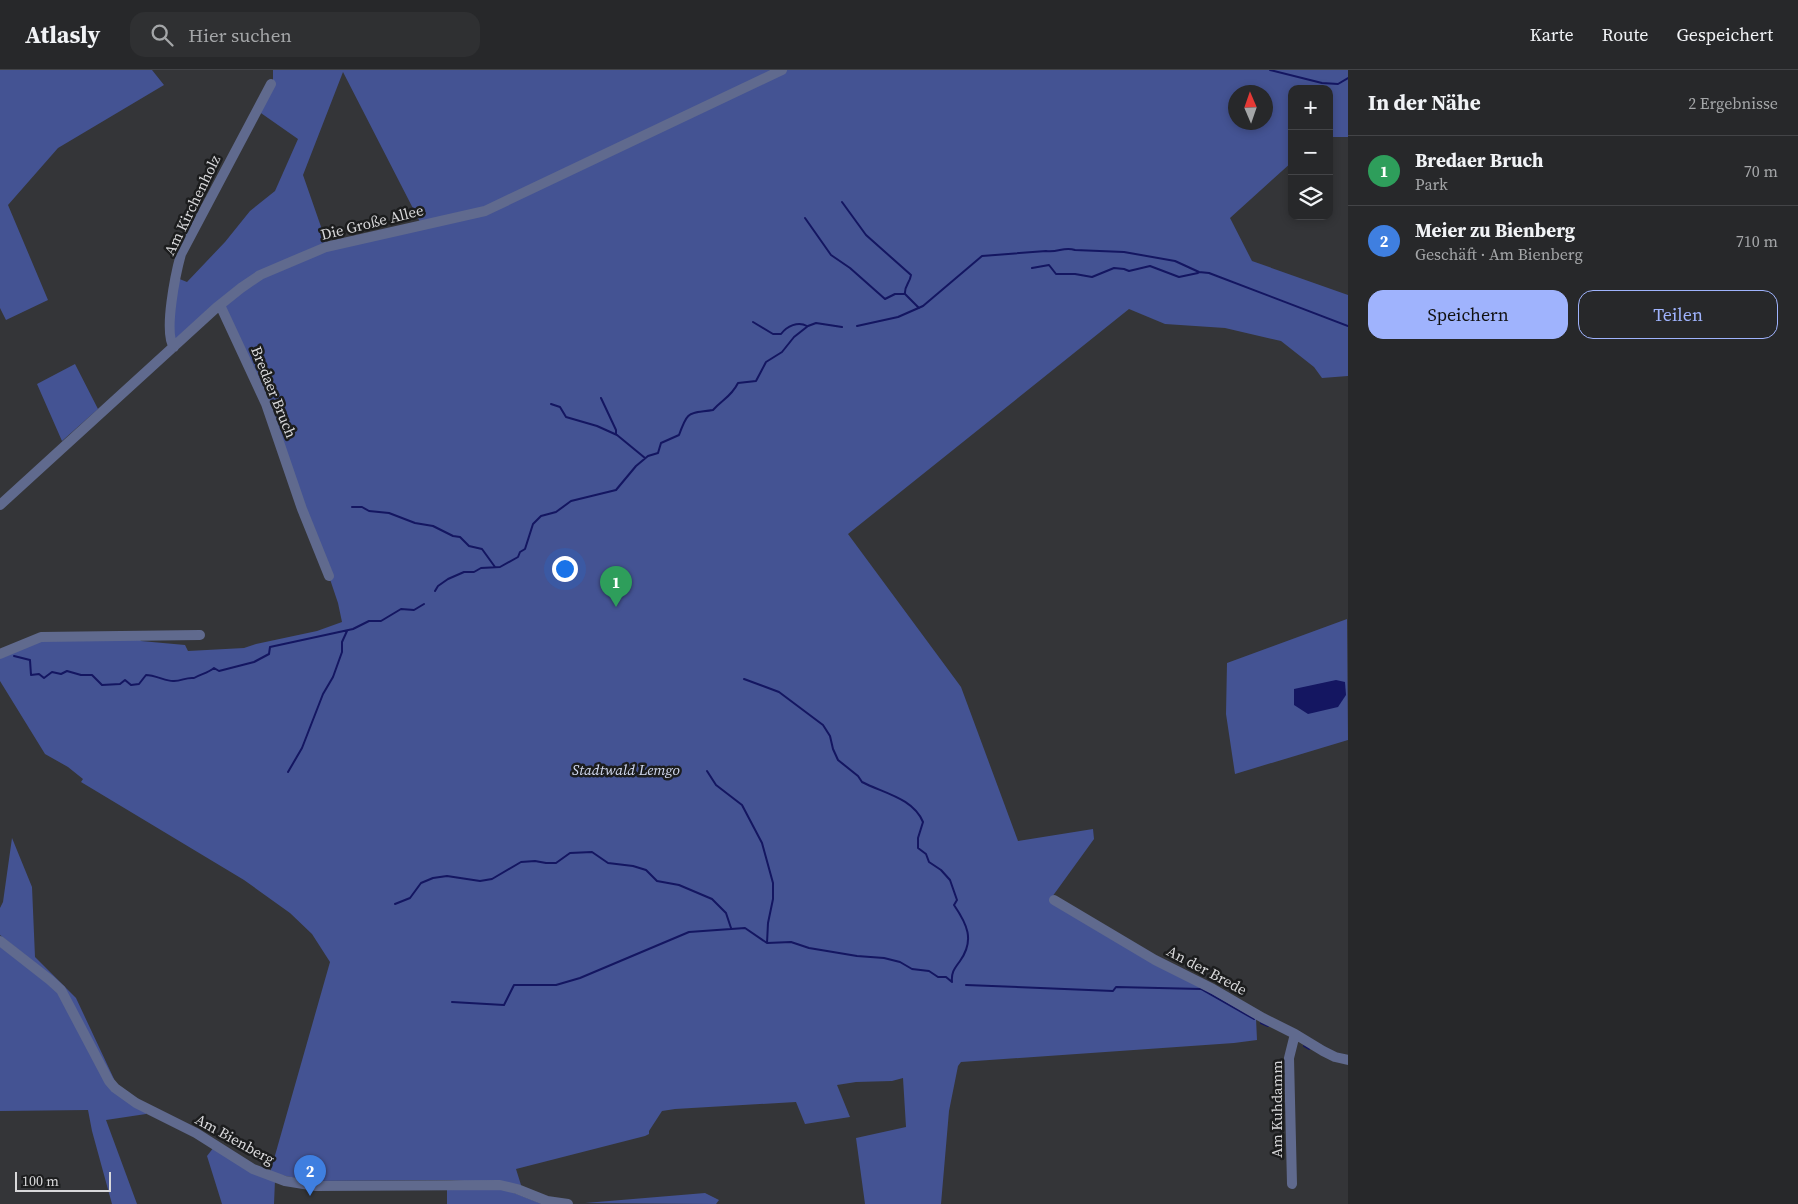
<!DOCTYPE html>
<html lang="de">
<meta charset="utf-8">
<style>
body{margin:0;font-family:"Source Serif 4",serif;background:#2f3032;color:#f1f3f6}
.controls{position:absolute;right:15px;top:15px;display:grid;overflow:hidden;border-radius:10px;box-shadow:0 2px 8px #0003}
.controls button{width:45px;height:45px;display:grid;place-items:center;padding:0;border:0;border-bottom:1px solid #434447;background:#27282a;color:#f1f3f6;font:25px sans-serif}
.compass{position:absolute;left:1228px;top:15px;width:45px;height:45px;border-radius:50%;background:#27282a;box-shadow:0 2px 8px #0003;rotate:358deg}
.scale{position:absolute;left:15px;bottom:12px;width:96px;box-sizing:border-box;padding-left:5px;border:2px solid #d8d8da;border-top:0;font-size:14px;line-height:18px;white-space:nowrap;color:#d8d8da;-webkit-text-stroke:4px #1c1d1e;paint-order:stroke}
.you{position:absolute;left:564px;top:498px;width:18px;height:18px;margin:-12px;border:4px solid #fff;border-radius:50%;background:#1a73e8;box-shadow:0 0 0 8px #1a73e833}
.badge{display:grid;place-items:center;width:32px;height:32px;border-radius:50%;background:#9fb3fd;color:#fff;font-size:16px;font-weight:700}
.pin{position:absolute;translate:-50% -41px;filter:drop-shadow(0 1px 2px #0008)}
.pin::after{content:'';position:absolute;top:26px;width:18px;height:15px;background:inherit;clip-path:polygon(0 0,100% 0,50% 100%)}
.list{margin:0;padding:0;list-style:none}
h2{display:flex;justify-content:space-between;align-items:center;height:65px;margin:0;padding:0 20px;font-size:21px}
h2 small{font-size:16px;font-weight:400;color:#a4a6a8}
.list li{display:grid;grid-template-columns:32px 1fr auto;gap:15px;align-items:center;box-sizing:border-box;height:70px;padding:0 20px;border-top:1px solid #434447}
.list b{display:block;font-size:19px;white-space:nowrap}
.list p{margin:0;font-size:16px;white-space:nowrap;color:#a4a6a8}
.list em{font-size:16px;font-style:normal;color:#a4a6a8}
.actions{display:flex;gap:10px;padding:15px 20px}
.actions a{flex:1;padding:11px 0;border:1px solid #9fb3fd;border-radius:15px;text-align:center;font-size:18px;color:#9fb3fd}
.actions .main{background:#9fb3fd;color:#111}
.icon{flex:none;width:28px;height:28px;fill:none;stroke:currentColor;stroke-width:2;stroke-linecap:round;stroke-linejoin:round}
.map{position:relative;flex:none;width:1348px;height:1134px;overflow:hidden}
header{display:flex;align-items:center;gap:30px;box-sizing:border-box;height:70px;padding:0 25px;background:#27282a;border-bottom:1px solid #434447}
header strong{font-size:24px}
nav{display:flex;gap:28px;margin-inline-start:auto;font-size:18px}
.search{width:350px;height:45px;background:#2f3032;display:flex;align-items:center;gap:12px;box-sizing:border-box;padding:0 18px;border-radius:15px;color:#a4a6a8;font-size:19px}
main{display:flex}
aside{flex:1;background:#27282a}
.map>svg:first-child{display:block}
</style>
<header>
<strong>Atlasly</strong>
<div class="search"><svg class="icon" aria-label="search" viewBox="0 0 24 24"><circle cx="10" cy="10" r="6"/><path d="M15 15l6 6"/></svg>Hier suchen</div>
<nav><a>Karte</a><a>Route</a><a>Gespeichert</a></nav>
</header>
<main>
<div class="map">
<svg width="1348" height="1134" viewBox="0 0 1348 1134">
<rect width="100%" height="100%" fill="#343538"/>
<path fill="#445393" fill-rule="evenodd" d="M0 0H152L164 15 58 78 8 135 48 230 6 250 0 238Z
M273 0H1348V67H1329V19H1292V92L1230 148 1252 191 1348 225V306L1322 308 1314 297 1281 271 1225 258 1165 254 1129 239 848 464 961 617 1018 771 1093 759 1094 769 1052 827 1251 946 1253 948H1256L1257 970 1234 973 961 992 958 996 949 1041 941 1134H865L856 1068 906 1057 903 1008 892 1011 856 1012 837 1015 850 1047 805 1054 796 1032 675 1039 662 1041 649 1061V1064L645 1066 516 1099 521 1115 450 1110 312 1111 270 1103 330 892 312 864 290 843 244 810 81 712 83 709 68 697 45 684 0 611V587L42 570 139 568 141 571 185 575 188 581 244 578 256 574 317 561 342 552 338 533 301 423 225 236C278 187 353 173 420 152L343 2 303 105 327 174 260 201 175 271 172 269 177 208 187 212 225 172 250 141 275 121 298 69 258 41 273 10ZM1236 22H1266V52H1236Z
M75 294 98 339 62 371 37 314Z
M1347 549 1348 670 1235 704 1226 644 1227 593Z
M12 768 32 817 35 887 76 928 114 1009 109 1014 146 1041V1044L106 1050 137 1134H112L92 1061 88 1040 0 1041V875L25 885 0 865V838L3 832Z
M214 1077 275 1110 274 1134H222L207 1086Z
M499 1117 542 1134H447V1119Z
M705 1123 719 1130 716 1134 585 1133Z"/>
<path fill="#141661" d="M1336 610 1345 612 1346 625 1338 637 1308 644 1294 635V619Z"/>
<g fill="none" stroke-linecap="round" stroke-linejoin="round">
<path stroke="#141661" stroke-width="2" d="M1270 0 1322 13 1338 14 1348 8
M842 132 866 165 911 205C910 213 904 216 905 224L919 238
M805 148 831 185 850 198 885 229 895 224H905
M1032 198 1049 195 1056 204H1075L1092 207 1114 198 1124 199 1129 201 1150 196 1179 207 1198 203
M753 252 773 264H781C787 256 798 251 807 256
M857 256 898 247 923 236 982 186 1046 181C1058 183 1064 176 1075 180L1124 182 1175 191 1199 202 1209 203 1348 256
M601 328 616 360V364
M551 334 560 337 566 347 597 356 617 365 645 388
M352 437H362L369 441 389 443 415 453 433 456 453 466 460 467 469 476 482 479 495 497
M435 521 438 516 448 509 464 502H474L481 498 500 497 518 487 520 482 525 479 533 454 541 446 556 442 571 431 616 420 636 396 648 386 658 383 661 373 679 365C688 340 688 344 713 340 723 329 731 327 738 313L756 311 766 292 782 282 794 267 808 256 816 253 842 257
M14 586 30 590 31 605 39 604 44 608 52 602 61 604 67 601 81 605H92L102 615 120 614 125 610 131 615 139 614 146 605C155 605 168 612 174 611 182 611 186 607 194 608 201 604 208 603 214 598L219 601 254 592 269 584 270 577 353 559 369 551H381L401 539 414 540 424 534
M744 609 779 622 823 655 830 666 833 679 838 690 858 706 862 712C883 723 913 728 923 752L918 768V778L926 784 929 792 941 800 950 810 957 830 954 835C967 854 975 870 960 891 955 898 951 902 952 912
M707 701 716 715 742 735 762 773 773 813V829L768 853 767 873
M288 702 302 678 323 624 333 607 342 582V572L347 561
M395 834 410 828 421 813 433 808 447 806 480 811 492 809 521 792 535 791 546 793H556L570 783 592 782 608 793 633 796 646 800 657 811 679 815 712 829 726 843 731 858
M966 915 1113 921 1116 917 1201 919 1254 949
M452 932 504 935 514 915H556L580 908 689 862 745 858 767 873 791 872 809 878 857 886 884 888 900 892 912 899 929 901 938 907H946L952 912
M1261 953 1268 956
M1304 976 1309 979"/>
<path stroke="#606a8e" stroke-width="10" d="M220 235 266 334 302 439 329 506
M174 277C163 263 176 202 181 184L271 14
M0 435 216 238 241 218 260 205 326 177 485 141 782 0
M0 584 41 567 200 565
M1054 830 1155 890 1213 919 1263 948 1295 964 1323 981 1335 987 1348 990
M0 871 50 910 61 920 109 1011 115 1018 136 1033 196 1063 253 1099 285 1111 316 1116 500 1115 517 1119 547 1131 568 1134
M1292 1114 1289 988 1295 964"/>
</g>
<g text-anchor="middle" dominant-baseline="central" stroke-width="5" stroke-linejoin="round" paint-order="stroke">
<g font-size="15" fill="#d8d8da" stroke="#1c1d1e">
<text transform="translate(192 135) rotate(-64)">Am Kirchenholz</text>
<text transform="translate(372 152) rotate(-14)">Die Große Allee</text>
<text transform="translate(274 322) rotate(68)">Bredaer Bruch</text>
<text transform="translate(1207 900) rotate(28)">An der Brede</text>
<text transform="translate(1276 1039) rotate(-90)">Am Kuhdamm</text>
<text transform="translate(235 1069) rotate(29)">Am Bienberg</text>
</g>
<g font-size="15" font-style="italic" fill="#d4dbf1" stroke="#1c1d1e">
<text x="626" y="699">Stadtwald Lemgo</text>
</g>
</g>
</svg>
<div class="controls">
<button>+</button>
<button>−</button>
<button><svg class="icon" aria-label="layers" viewBox="0 0 24 24"><path d="M12 4l9 5-9 5-9-5zM3 14l9 5 9-5"/></svg></button>
</div>
<svg class="compass" viewBox="-18 -18 36 36"><path d="M0-13l5 13h-10z" fill="#e53935"/><path d="M0 13l5-13h-10z" fill="#a4a6a8"/></svg>
<div class="scale">100 m</div>
<div class="you"></div>
<div class="pin badge" style="left:616px;top:537px;background:#2e9e5b">1</div>
<div class="pin badge" style="left:310px;top:1126px;background:#3f7fe0">2</div>
</div>
<aside>
<h2>In der Nähe<small>2 Ergebnisse</small></h2>
<ul class="list">
<li><span class="badge" style="background:#2e9e5b">1</span><div><b>Bredaer Bruch</b><p>Park</p></div><em>70 m</em></li>
<li><span class="badge" style="background:#3f7fe0">2</span><div><b>Meier zu Bienberg</b><p>Geschäft · Am Bienberg</p></div><em>710 m</em></li>
</ul>
<div class="actions"><a class="main">Speichern</a><a>Teilen</a></div>
</aside>
</main>
